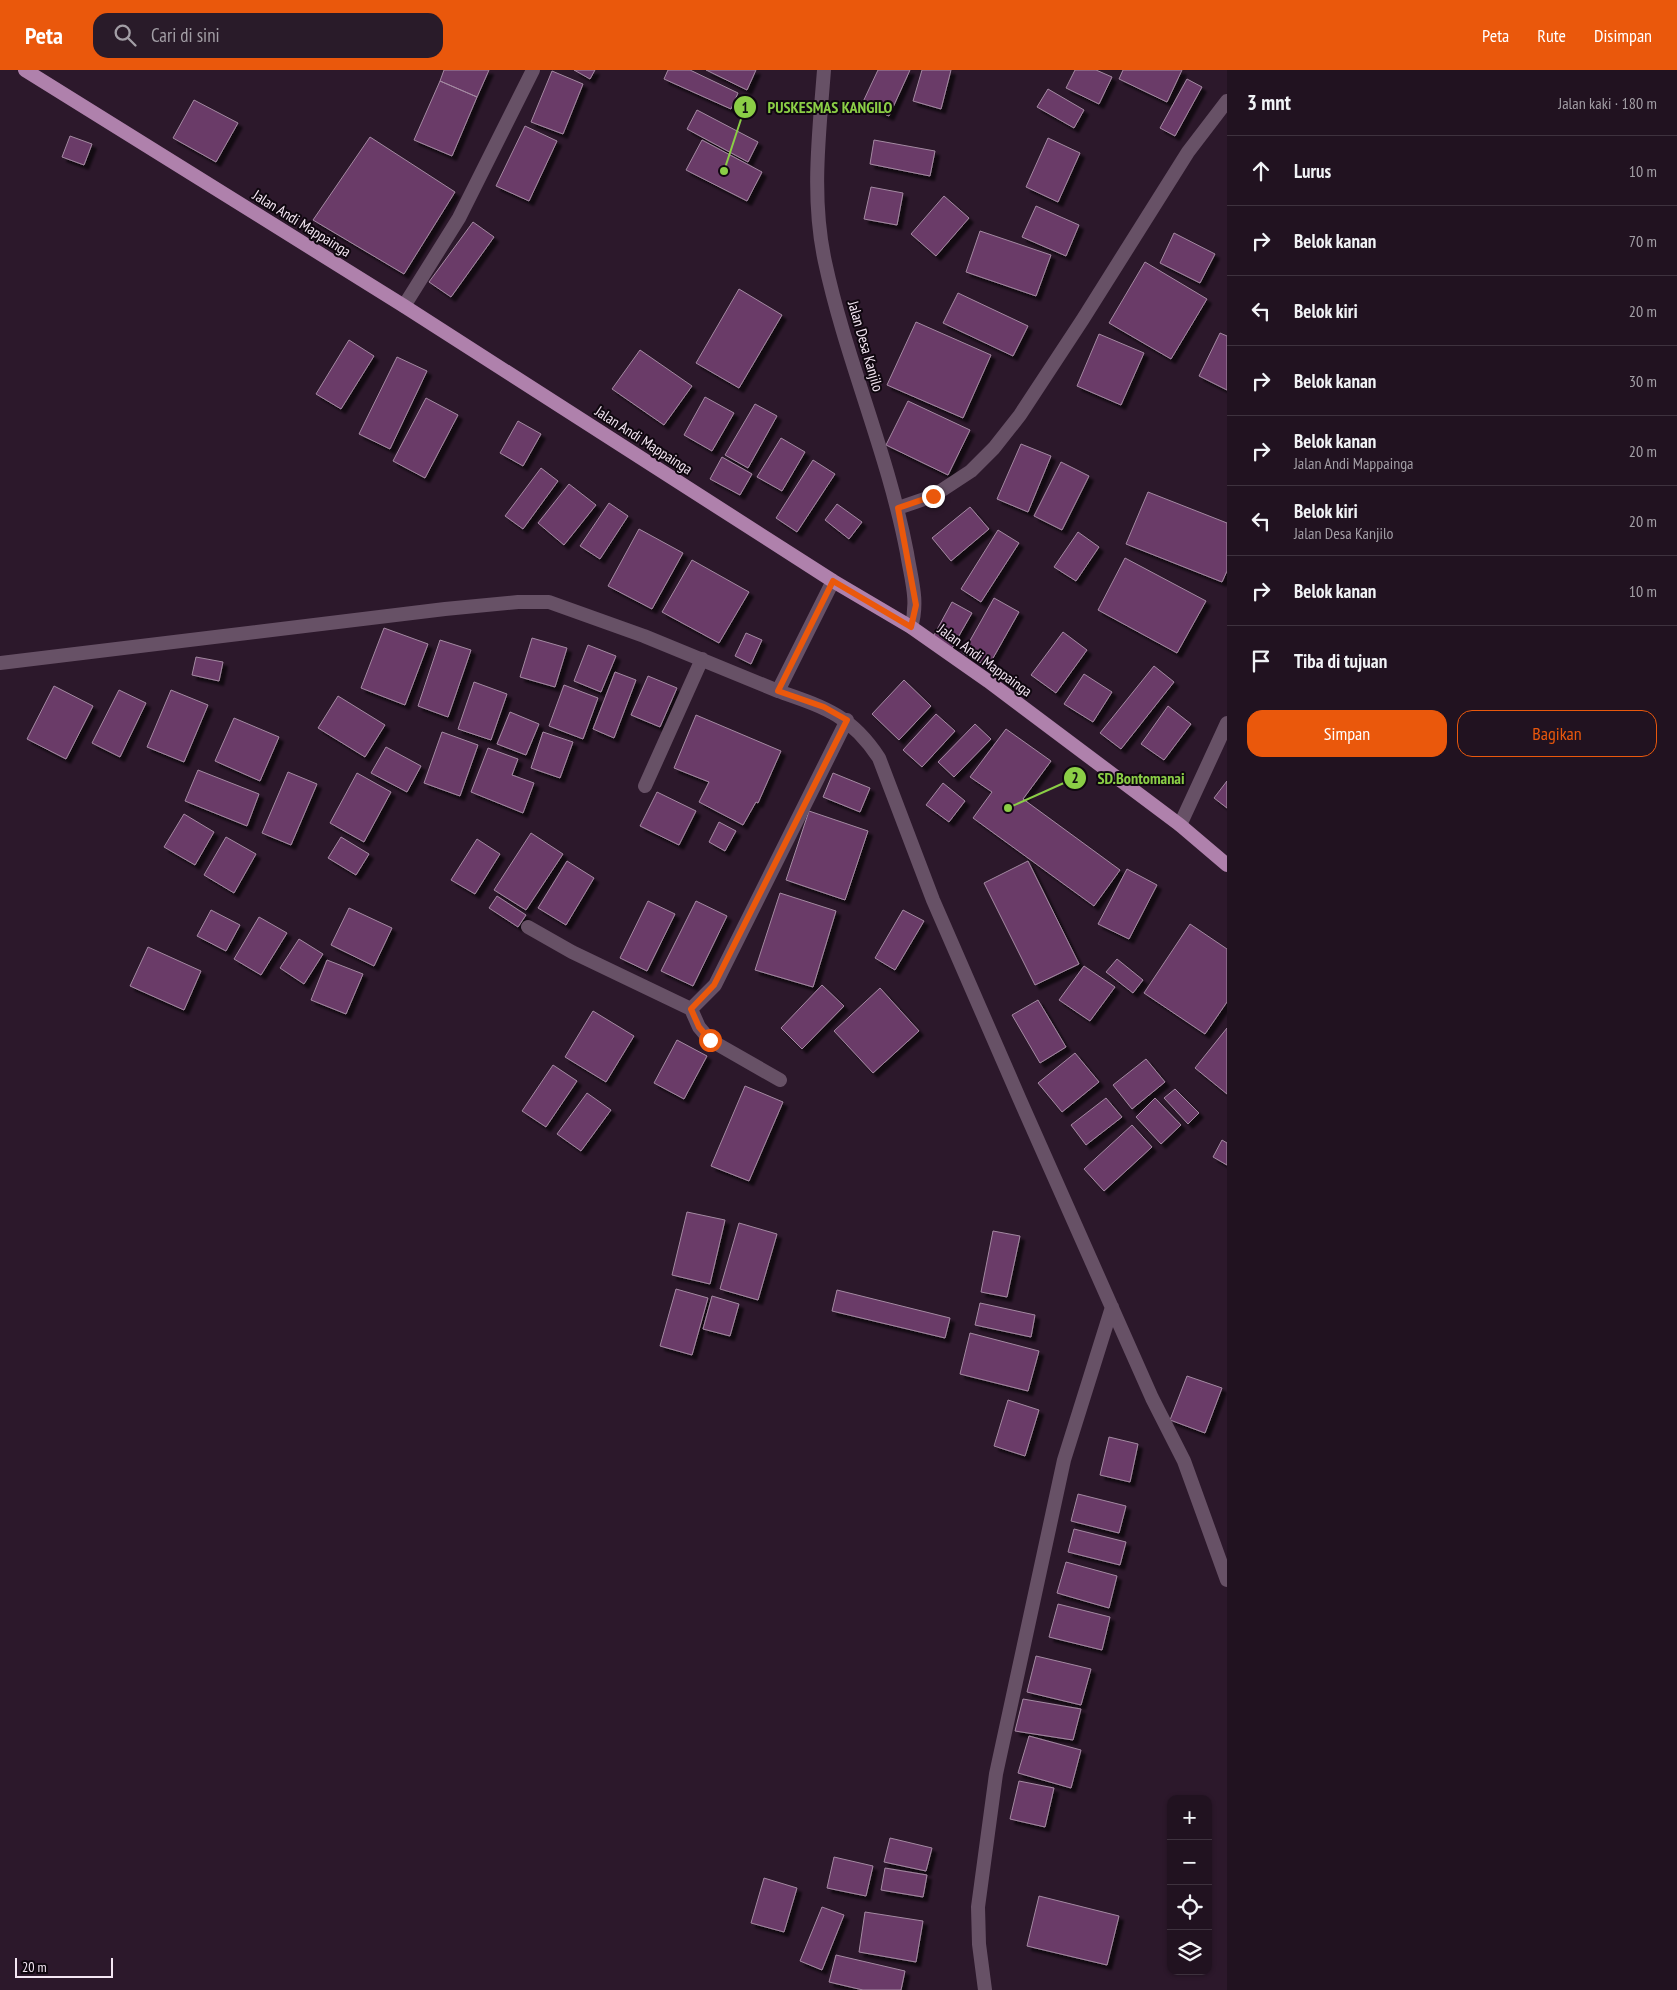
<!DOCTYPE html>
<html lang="id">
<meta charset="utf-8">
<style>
body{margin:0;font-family:"PT Sans Narrow",sans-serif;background:#291b29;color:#f1f3f6}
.controls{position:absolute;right:15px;bottom:15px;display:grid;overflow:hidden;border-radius:10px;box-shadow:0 1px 4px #0004}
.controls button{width:45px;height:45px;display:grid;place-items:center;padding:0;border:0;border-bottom:1px solid #3e323e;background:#211220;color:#f1f3f6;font:25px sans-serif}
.scale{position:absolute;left:15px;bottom:12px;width:98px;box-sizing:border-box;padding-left:5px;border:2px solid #f4e6f3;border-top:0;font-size:14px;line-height:18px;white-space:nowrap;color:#f4e6f3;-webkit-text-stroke:4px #0f070f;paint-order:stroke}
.stop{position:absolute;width:15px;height:15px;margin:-11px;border:4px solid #ea580c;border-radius:50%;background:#fff}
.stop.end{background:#ea580c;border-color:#fff;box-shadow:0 1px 5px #0008}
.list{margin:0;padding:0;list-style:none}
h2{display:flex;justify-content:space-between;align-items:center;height:65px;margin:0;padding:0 20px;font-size:21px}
h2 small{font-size:16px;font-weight:400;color:#a29ea5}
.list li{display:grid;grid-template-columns:32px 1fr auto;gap:15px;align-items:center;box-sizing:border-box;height:70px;padding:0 20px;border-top:1px solid #3e323e}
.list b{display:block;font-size:19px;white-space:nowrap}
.list p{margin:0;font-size:16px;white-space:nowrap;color:#a29ea5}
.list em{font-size:16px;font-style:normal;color:#a29ea5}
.actions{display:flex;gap:10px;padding:15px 20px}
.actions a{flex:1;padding:11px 0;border:1px solid #ea580c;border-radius:15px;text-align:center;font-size:18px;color:#ea580c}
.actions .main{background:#ea580c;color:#fff}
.icon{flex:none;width:28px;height:28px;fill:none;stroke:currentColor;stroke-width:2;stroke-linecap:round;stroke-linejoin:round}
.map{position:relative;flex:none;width:1227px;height:1920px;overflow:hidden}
header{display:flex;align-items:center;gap:30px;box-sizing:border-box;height:70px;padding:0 25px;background:#ea580c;color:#fff}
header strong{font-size:24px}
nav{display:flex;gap:28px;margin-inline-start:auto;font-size:18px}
.search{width:350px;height:45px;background:#291b29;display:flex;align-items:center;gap:12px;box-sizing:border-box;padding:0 18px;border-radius:15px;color:#a29ea5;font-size:19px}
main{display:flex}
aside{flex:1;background:#211220}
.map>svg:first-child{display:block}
</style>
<header>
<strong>Peta</strong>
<div class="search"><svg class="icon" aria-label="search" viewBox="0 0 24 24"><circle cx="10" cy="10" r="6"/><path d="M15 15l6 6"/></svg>Cari di sini</div>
<nav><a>Peta</a><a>Rute</a><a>Disimpan</a></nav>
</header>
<main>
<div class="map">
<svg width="1227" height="1920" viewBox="0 0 1227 1920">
<defs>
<filter id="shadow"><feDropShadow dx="4.5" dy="4.5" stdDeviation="1" flood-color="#0009"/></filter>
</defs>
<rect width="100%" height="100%" fill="#2c182b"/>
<path fill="#6a3a68" stroke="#a48aa2" filter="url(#shadow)" d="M444 0H489L477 27 440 11Z
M574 0H595L590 9Z
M668 0H690L738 23 731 39 664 9Z
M706 0H756L747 20Z
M878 0H910L889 46 862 34Z
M922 0H951L941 39 913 31Z
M1075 0H1096L1112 7 1099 34 1066 18Z
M1123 0H1182L1167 32 1119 9Z
M552 1 583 14 563 64 531 52Z
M1187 9 1202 17 1175 66 1160 58Z
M440 11 477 27 452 86 414 70Z
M1048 19 1084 40 1074 58 1037 37Z
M194 30 238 53 216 92 173 68Z
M697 40 758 72 748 92 687 59Z
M525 56 557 71 529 131 496 116Z
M70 66 92 74 84 95 62 87Z
M370 67 455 122 404 204 313 150Z
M1048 68 1080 83 1058 132 1026 117Z
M702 70 762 102 747 131 686 100Z
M874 70 935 81 930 106 870 94Z
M871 117 903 123 897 155 864 149Z
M944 126 969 148 936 186 911 164Z
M1036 136 1079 155 1066 186 1022 167Z
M473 152 494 167 451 227 429 212Z
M980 161 1051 185 1036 226 966 202Z
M1174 163 1215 184 1200 213 1160 193Z
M1145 192 1207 229 1171 289 1109 253Z
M739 219 782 245 739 318 696 293Z
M958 223 1028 256 1013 286 943 253Z
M916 252 991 285 963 348 887 315Z
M1220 263 1227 266V320L1199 306Z
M1099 264 1144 283 1121 335 1077 316Z
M349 270 374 286 341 339 316 324Z
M640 280 692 316 664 355 612 319Z
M397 287 427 301 390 379 359 364Z
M705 327 734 343 712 381 684 365Z
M426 328 458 345 425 408 393 391Z
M908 331 970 360 948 405 886 375Z
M755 334 777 346 748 398 725 385Z
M518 351 541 364 523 396 500 383Z
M781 368 805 382 782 421 757 407Z
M1021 374 1051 386 1028 442 997 429Z
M722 387 752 404 740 425 710 409Z
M813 390 835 404 797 462 776 448Z
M1061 392 1089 406 1062 460 1034 446Z
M541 398 558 411 523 459 505 446Z
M569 414 596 435 564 475 538 453Z
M1148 422 1227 453V501L1222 512 1126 474Z
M609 433 628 446 600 489 580 476Z
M837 434 862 452 849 469 825 450Z
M970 437 989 459 951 491 932 468Z
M639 459 683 483 652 539 608 516Z
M998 460 1019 473 981 532 961 519Z
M1078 462 1099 477 1076 511 1054 497Z
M1125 488 1206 531 1177 583 1098 540Z
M692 490 749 522 719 573 662 542Z
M994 528 1019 542 988 597 963 583Z
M952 532 972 543 952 578 933 567Z
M384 558 428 574 405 635 361 618Z
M1063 562 1087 580 1056 623 1031 605Z
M746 563 762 570 751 594 735 586Z
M532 568 567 578 555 617 520 607Z
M440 570 471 580 448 647 418 636Z
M588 575 616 586 601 622 574 611Z
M196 587 223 592 219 611 192 605Z
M1154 596 1174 612 1121 679 1100 663Z
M615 602 636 610 614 668 593 659Z
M1084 604 1112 622 1093 652 1064 634Z
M648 606 677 618 660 657 631 645Z
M904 610 931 636 899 670 872 644Z
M474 612 507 624 491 670 458 659Z
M564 615 598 628 583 669 549 656Z
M54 616 93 636 66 689 27 669Z
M119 620 146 633 120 687 92 673Z
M171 620 208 635 184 692 147 677Z
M338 626 385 655 365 687 318 658Z
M1168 636 1191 654 1164 690 1141 674Z
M510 642 539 654 526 685 497 674Z
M936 644 955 661 922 697 903 680Z
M696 645 781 681 758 733 756 732 743 755 699 732 709 712 674 698Z
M234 648 279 667 260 711 215 691Z
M975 654 991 669 954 707 938 692Z
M1006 659 1051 691 1023 729 1120 800 1094 836 973 748 992 722 970 707Z
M442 662 478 675 460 726 424 713Z
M543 662 573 672 560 708 531 698Z
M386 677 421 696 407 722 371 703Z
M488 678 518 689 512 705 534 713 523 743 471 722Z
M198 700 259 724 247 756 185 731Z
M288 702 317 714 291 775 262 763Z
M357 703 391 722 364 772 330 753Z
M833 703 870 718 860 742 823 727Z
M1227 711V738L1214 728Z
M943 713 965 731 949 752 926 735Z
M657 722 696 741 679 775 640 756Z
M809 741 868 761 845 830 786 810Z
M184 744 214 762 195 795 164 777Z
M719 752 736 761 725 781 709 772Z
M531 763 563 784 526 840 494 820Z
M226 767 256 784 234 823 204 805Z
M341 767 369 784 356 805 328 788Z
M477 769 500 784 475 824 451 810Z
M567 791 594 808 566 855 538 838Z
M1028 791 1079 894 1035 915 984 813Z
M1127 799 1157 815 1129 869 1098 854Z
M780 823 836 841 813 917 755 900Z
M497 826 526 845 518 857 489 838Z
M648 831 675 844 647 901 620 888Z
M696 831 727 846 693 916 661 901Z
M349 838 392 858 374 896 331 875Z
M211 840 240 855 226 881 197 866Z
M903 840 924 851 895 900 875 888Z
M259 847 287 863 261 905 234 889Z
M1190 854 1227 879V932L1205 964 1144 923Z
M299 869 323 884 304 914 280 898Z
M148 877 201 901 184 940 130 916Z
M1117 889 1143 910 1133 923 1106 902Z
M327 890 363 904 346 944 311 930Z
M1084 896 1115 917 1090 951 1059 930Z
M822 915 844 936 802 979 781 958Z
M880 918 919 961 873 1003 834 961Z
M1038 930 1066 977 1040 993 1012 945Z
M593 941 634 966 606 1012 565 987Z
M1227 958V1024L1195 998Z
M677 970 707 986 684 1029 654 1013Z
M1075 983 1099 1012 1062 1042 1038 1013Z
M1146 989 1165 1012 1132 1039 1113 1015Z
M553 995 577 1011 546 1057 522 1041Z
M745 1016 783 1032 749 1111 711 1096Z
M1175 1019 1199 1043 1188 1054 1164 1028Z
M587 1023 611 1040 581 1081 557 1064Z
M1106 1028 1122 1047 1086 1075 1071 1055Z
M1155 1028 1181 1055 1161 1074 1136 1047Z
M1132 1055 1152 1077 1104 1121 1084 1099Z
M1222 1070 1227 1073V1095L1213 1087Z
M687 1142 725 1150 710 1214 672 1205Z
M739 1153 777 1164 758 1230 720 1219Z
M993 1161 1020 1166 1007 1227 981 1222Z
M676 1219 708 1228 692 1285 660 1276Z
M837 1220 950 1248 945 1268 832 1241Z
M712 1226 739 1234 730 1266 703 1259Z
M980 1233 1035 1245 1031 1267 975 1255Z
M970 1263 1039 1281 1028 1321 960 1304Z
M1187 1306 1222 1318 1205 1363 1170 1350Z
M1008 1330 1039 1340 1025 1386 994 1376Z
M1109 1367 1138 1374 1130 1412 1100 1405Z
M1078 1424 1126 1436 1119 1463 1071 1451Z
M1074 1459 1126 1472 1120 1495 1068 1482Z
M1066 1492 1117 1506 1109 1538 1057 1523Z
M1058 1534 1110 1547 1102 1580 1049 1567Z
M1036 1586 1091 1599 1081 1635 1027 1622Z
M1023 1629 1081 1639 1073 1670 1015 1661Z
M1029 1666 1081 1680 1071 1718 1018 1703Z
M1019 1711 1054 1718 1045 1757 1010 1749Z
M890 1768 932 1778 926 1801 884 1792Z
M834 1787 873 1796 866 1826 827 1818Z
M885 1798 927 1805 923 1827 881 1820Z
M764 1808 797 1818 784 1862 751 1853Z
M1039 1826 1119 1846 1107 1895 1027 1876Z
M822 1837 844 1845 822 1900 800 1891Z
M865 1842 923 1851 916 1892 859 1882Z
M836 1885 905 1901 901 1920H863L829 1912Z"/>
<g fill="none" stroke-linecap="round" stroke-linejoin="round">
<path stroke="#675166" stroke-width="14" d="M824 0C819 65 811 128 825 192 846 290 888 383 907 483 911 509 919 531 911 557
M404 236 459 148 533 0
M898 438 933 426 971 401 994 378 1020 345 1083 249 1188 82 1227 31
M0 593 445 539 518 532H549L644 566 778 621 833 511
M778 621C824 637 851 645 879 688L933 830 1020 1030 1152 1328 1184 1391 1227 1510
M645 716 702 589
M1180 755 1227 653
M528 857 572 882 691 939 715 915 847 650
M691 939 699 957 710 970 780 1010
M985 1920 979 1874 978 1837 996 1704 1064 1390 1112 1237"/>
<path stroke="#af81ac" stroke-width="14" d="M25 0 404 236 833 511 911 557 988 611 1180 755 1227 795"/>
</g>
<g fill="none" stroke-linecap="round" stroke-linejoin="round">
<path stroke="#ea580c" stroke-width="6" d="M710 970 699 957 691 939 714 915 847 650 824 637 778 621 833 511 911 557 916 535 898 438 933 426"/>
</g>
<g text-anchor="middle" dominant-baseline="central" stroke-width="4" stroke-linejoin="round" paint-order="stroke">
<g font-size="15" fill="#f4e6f3" stroke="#0f070f">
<text transform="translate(302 153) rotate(32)">Jalan Andi Mappainga</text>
<text transform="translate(866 276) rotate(74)">Jalan Desa Kanjilo</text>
<text transform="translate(644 370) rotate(33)">Jalan Andi Mappainga</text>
<text transform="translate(985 590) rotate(36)">Jalan Andi Mappainga</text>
</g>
</g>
<path fill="none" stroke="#8bce46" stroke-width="2" d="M724 101L745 37M1008 738L1075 708"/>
<g fill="#8bce46" stroke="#0f070f" stroke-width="2">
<circle cx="724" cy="101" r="5"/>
<circle cx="1008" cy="738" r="5"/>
<circle cx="745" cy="37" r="12"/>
<circle cx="1075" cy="708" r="12"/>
</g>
<g font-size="15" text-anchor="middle" font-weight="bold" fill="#111">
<text x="745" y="43">1</text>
<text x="1075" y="713">2</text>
</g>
<g font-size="16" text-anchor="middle" font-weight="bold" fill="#8bce46" stroke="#0f070f" stroke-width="4" stroke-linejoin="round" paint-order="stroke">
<text x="830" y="43">PUSKESMAS KANGILO</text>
<text x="1141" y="714">SD.Bontomanai</text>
</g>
</svg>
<div class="controls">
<button>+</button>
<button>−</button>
<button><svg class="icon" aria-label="locate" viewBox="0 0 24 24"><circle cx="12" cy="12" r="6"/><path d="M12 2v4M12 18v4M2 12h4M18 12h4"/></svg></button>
<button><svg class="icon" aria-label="layers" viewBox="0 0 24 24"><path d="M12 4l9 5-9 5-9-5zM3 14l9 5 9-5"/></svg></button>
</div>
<div class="scale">20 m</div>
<div class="stop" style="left:710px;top:970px"></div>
<div class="stop end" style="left:933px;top:426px"></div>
</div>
<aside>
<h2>3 mnt<small>Jalan kaki · 180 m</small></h2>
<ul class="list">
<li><svg class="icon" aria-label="ahead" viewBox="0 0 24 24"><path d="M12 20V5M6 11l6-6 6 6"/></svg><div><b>Lurus</b></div><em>10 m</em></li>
<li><svg class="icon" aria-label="right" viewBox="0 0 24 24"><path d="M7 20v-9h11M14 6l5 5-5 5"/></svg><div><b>Belok kanan</b></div><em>70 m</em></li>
<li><svg class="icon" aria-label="left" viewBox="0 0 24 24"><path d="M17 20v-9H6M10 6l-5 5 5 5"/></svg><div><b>Belok kiri</b></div><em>20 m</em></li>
<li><svg class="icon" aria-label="right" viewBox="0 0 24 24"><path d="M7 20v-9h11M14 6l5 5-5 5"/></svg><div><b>Belok kanan</b></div><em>30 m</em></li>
<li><svg class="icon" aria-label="right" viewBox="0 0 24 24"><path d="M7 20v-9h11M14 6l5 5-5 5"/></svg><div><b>Belok kanan</b><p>Jalan Andi Mappainga</p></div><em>20 m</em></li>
<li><svg class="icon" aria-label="left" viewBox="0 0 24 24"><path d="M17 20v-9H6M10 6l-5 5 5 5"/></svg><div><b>Belok kiri</b><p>Jalan Desa Kanjilo</p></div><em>20 m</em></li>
<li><svg class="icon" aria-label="right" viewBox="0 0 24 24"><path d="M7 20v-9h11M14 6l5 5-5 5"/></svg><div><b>Belok kanan</b></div><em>10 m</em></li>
<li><svg class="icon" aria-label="arrive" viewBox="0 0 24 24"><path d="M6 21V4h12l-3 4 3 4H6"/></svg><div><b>Tiba di tujuan</b></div></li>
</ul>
<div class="actions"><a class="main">Simpan</a><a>Bagikan</a></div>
</aside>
</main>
